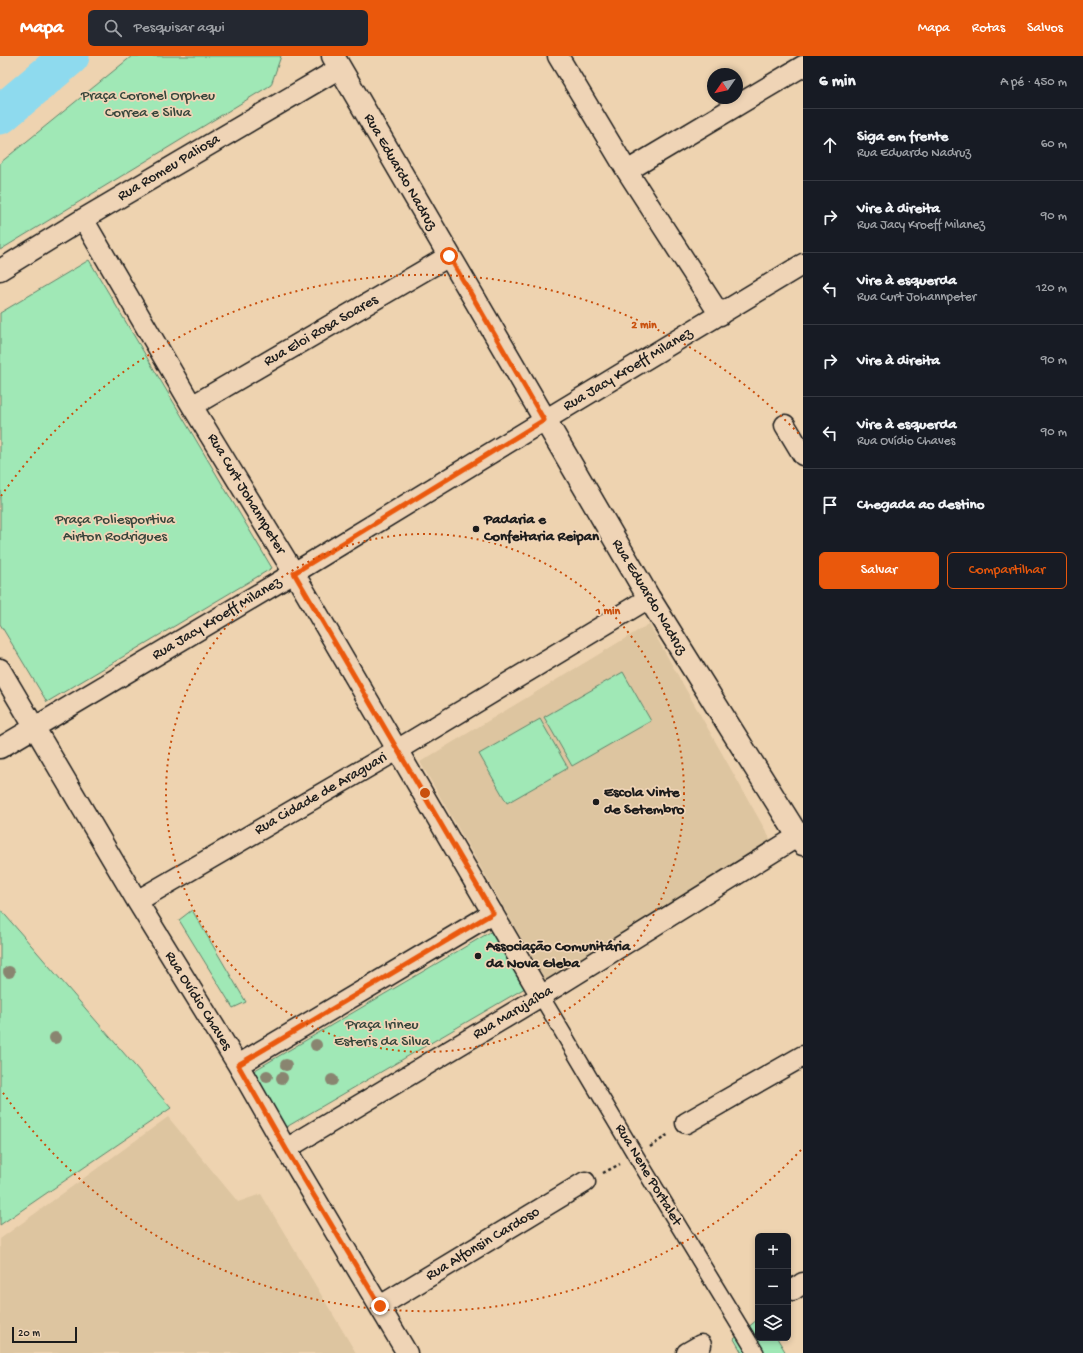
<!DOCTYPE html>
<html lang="pt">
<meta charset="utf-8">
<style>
body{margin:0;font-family:"Gochi Hand",sans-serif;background:#242831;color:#f1f3f6}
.controls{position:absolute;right:12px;bottom:12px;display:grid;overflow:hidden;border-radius:6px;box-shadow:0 2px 6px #0003}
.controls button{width:36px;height:36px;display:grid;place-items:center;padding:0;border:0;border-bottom:1px solid #363941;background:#171b24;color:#f1f3f6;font:20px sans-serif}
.compass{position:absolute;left:707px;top:12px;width:36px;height:36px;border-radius:50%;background:#171b24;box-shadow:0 2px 6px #0003;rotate:236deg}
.scale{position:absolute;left:12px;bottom:10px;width:65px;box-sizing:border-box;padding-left:4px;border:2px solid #1c1c1c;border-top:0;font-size:11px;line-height:14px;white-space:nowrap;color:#1c1c1c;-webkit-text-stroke:3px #efd4b6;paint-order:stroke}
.stop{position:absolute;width:12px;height:12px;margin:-9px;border:3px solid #ea580c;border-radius:50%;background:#fff}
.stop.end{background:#ea580c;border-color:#fff;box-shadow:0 1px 4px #0008}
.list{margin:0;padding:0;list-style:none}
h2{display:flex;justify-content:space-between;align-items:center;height:52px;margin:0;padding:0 16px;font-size:17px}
h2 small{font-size:13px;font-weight:400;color:#9ea1a6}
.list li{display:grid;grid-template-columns:26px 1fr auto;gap:12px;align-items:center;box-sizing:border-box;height:72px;padding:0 16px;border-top:1px solid #363941}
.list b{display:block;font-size:15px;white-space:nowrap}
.list p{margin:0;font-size:13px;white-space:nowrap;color:#9ea1a6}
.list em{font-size:13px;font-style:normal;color:#9ea1a6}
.actions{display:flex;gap:8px;padding:12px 16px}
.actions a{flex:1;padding:9px 0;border:1px solid #ea580c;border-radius:6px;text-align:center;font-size:14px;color:#ea580c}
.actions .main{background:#ea580c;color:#fff}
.icon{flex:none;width:22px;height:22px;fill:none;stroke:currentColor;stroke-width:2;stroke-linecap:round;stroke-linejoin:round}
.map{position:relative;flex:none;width:803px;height:1297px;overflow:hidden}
header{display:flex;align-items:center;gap:24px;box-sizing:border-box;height:56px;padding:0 20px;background:#ea580c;color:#fff}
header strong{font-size:19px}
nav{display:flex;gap:22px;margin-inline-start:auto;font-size:14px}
.search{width:280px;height:36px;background:#242831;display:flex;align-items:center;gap:10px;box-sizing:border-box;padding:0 14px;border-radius:6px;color:#9ea1a6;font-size:15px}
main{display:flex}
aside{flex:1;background:#171b24}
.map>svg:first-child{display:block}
</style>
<header>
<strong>Mapa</strong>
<div class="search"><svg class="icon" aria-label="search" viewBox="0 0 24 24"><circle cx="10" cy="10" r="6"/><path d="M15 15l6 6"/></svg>Pesquisar aqui</div>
<nav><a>Mapa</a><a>Rotas</a><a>Salvos</a></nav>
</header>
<main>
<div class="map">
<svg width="803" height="1297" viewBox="0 0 803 1297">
<rect width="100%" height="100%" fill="#eed3b0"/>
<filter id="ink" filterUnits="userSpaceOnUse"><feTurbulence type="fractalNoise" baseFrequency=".025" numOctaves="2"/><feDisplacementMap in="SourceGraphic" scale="8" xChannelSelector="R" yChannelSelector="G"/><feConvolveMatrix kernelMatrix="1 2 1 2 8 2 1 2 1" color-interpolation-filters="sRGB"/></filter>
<g filter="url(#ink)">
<path fill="#ddc5a0" d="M649 568 772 786 546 925 420 706Z
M168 1061 238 1146 261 1138 356 1297H0V1183Z"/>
<path fill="#a0e8b6" stroke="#5e8269" d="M132 0H281L271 29 0 194V107Z
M89 204 272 512 47 646 0 568V257Z
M623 616 651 665 572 710 544 661Z
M540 663 568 712 507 747 479 698Z
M0 853 171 1052 0 1169Z
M192 854 246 946 233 952 179 864Z
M492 875 525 932 283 1073 250 1017Z
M758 1263V1282H777L786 1297H742L734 1283Z"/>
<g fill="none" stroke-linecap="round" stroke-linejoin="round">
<path stroke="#8edaee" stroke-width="39" d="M0 59 70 0"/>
<defs>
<path id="pedestrian" d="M541 940 636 1100 756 1297"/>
<path id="minor" d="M558 0 627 115 720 259
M627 115 803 10
M83 163 192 350 294 517 541 940
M0 214 83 163 340 12
M192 350 449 200
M785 369 803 399
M0 613 137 845 238 1009 286 1093 407 1297
M0 692 294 517 545 364 803 208
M137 845 397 694 649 542
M238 1009 493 857
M686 1067 803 1000
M286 1093 541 940 803 777
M793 1234 803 1227
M380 1250 585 1126
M687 1297 701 1289"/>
<path id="tertiary" d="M333 0 649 542 803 788"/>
</defs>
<use href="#pedestrian" stroke="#1c1c1c" stroke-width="18"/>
<use href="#minor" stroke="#1c1c1c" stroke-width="23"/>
<use href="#tertiary" stroke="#1c1c1c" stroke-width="25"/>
<path stroke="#1c1c1c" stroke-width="2.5" stroke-dasharray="3 3" stroke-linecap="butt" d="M650 1091 669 1078
M603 1117 620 1108"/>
<use href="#pedestrian" stroke="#efd4b6" stroke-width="15"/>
<use href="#minor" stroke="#efd4b6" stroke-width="20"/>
<use href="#tertiary" stroke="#efd4b6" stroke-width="22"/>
</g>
<g fill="#898570">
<circle cx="9" cy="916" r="6"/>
<circle cx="55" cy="982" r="6"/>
<circle cx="316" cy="989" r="6"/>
<circle cx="286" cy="1009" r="6"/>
<circle cx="267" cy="1020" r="6"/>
<circle cx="282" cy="1022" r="6"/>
<circle cx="332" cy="1024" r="6"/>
</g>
</g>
<g fill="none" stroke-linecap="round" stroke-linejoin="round" filter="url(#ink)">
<path stroke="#ea580c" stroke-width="5" d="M380 1250 286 1093 238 1009 493 857 294 517 544 364 449 200"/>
</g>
<g fill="none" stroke="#c9500e" stroke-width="2" stroke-dasharray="2 4">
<circle cx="425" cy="737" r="259"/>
<path d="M801 1094A518 518 0 0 1 1 1034M1 440A518 518 0 0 1 801 380"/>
</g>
<g fill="#1c1c1c" stroke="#efd4b6" stroke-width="1.5">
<circle cx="476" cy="473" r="4"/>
<circle cx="596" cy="746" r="4"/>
<circle cx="478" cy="900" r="4"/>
</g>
<g text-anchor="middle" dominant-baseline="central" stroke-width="3.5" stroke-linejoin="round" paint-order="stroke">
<g font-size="15" fill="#36453b" stroke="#efd4b6">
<text x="148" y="40">Praça Coronel Orpheu<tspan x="148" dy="17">Correa e Silva</tspan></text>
<text x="115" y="464">Praça Poliesportiva<tspan x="115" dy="17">Airton Rodrigues</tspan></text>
<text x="382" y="969">Praça Irineu<tspan x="382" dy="17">Esteris da Silva</tspan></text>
</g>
<g font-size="15" fill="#1c1c1c" stroke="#efd4b6">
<text transform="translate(169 112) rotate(-31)">Rua Romeu Paliosa</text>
<text transform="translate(400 116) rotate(60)">Rua Eduardo Nadruz</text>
<text transform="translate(321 275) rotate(-30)">Rua Eloi Rosa Soares</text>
<text transform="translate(628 314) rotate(-31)">Rua Jacy Kroeff Milanez</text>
<text transform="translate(246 438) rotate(59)">Rua Curt Johannpeter</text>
<text transform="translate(649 541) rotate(59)">Rua Eduardo Nadruz</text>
<text transform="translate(217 563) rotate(-31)">Rua Jacy Kroeff Milanez</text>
<text transform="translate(321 738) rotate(-30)">Rua Cidade de Araguari</text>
<text transform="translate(198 945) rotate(58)">Rua Ovídio Chaves</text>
<text transform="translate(513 957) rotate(-31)">Rua Marujaíba</text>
<text transform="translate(648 1119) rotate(59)">Rua Nene Portalet</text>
<text transform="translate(483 1188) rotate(-31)">Rua Alfonsin Cardoso</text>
</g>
<g font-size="15" font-weight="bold" fill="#1c1c1c" stroke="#efd4b6" text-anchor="start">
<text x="484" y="464">Padaria e<tspan x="484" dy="17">Confeitaria Reipan</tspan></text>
<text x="604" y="737">Escola Vinte<tspan x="604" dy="17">de Setembro</tspan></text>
<text x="486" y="891">Associação Comunitária<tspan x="486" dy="17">da Nova Gleba</tspan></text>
</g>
</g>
<circle cx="425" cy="737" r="6" fill="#c9500e" stroke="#efd4b6" stroke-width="2"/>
<g font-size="12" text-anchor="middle" font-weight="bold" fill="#c9500e" stroke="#efd4b6" stroke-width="3.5" stroke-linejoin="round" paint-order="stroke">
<text x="644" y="272">2 min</text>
<text x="608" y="558">1 min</text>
</g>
</svg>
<div class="controls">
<button>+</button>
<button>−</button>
<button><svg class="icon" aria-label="layers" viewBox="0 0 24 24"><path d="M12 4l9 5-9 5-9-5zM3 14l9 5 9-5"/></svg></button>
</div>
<svg class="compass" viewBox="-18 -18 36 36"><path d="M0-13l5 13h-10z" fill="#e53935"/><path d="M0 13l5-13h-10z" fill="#9ea1a6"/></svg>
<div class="scale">20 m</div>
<div class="stop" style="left:449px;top:200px"></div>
<div class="stop end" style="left:380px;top:1250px"></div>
</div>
<aside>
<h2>6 min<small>A pé · 450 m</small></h2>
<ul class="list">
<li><svg class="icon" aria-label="ahead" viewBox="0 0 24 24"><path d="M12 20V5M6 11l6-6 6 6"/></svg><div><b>Siga em frente</b><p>Rua Eduardo Nadruz</p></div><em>60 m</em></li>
<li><svg class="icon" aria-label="right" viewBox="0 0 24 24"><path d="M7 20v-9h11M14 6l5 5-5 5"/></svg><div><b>Vire à direita</b><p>Rua Jacy Kroeff Milanez</p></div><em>90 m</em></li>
<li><svg class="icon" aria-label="left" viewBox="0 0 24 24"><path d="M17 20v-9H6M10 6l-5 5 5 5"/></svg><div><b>Vire à esquerda</b><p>Rua Curt Johannpeter</p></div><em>120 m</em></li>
<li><svg class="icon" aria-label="right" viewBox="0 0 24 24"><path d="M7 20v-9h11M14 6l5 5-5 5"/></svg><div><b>Vire à direita</b></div><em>90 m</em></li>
<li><svg class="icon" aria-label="left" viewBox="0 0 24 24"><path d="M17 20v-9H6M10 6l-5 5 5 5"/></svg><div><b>Vire à esquerda</b><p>Rua Ovídio Chaves</p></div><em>90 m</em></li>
<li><svg class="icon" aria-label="arrive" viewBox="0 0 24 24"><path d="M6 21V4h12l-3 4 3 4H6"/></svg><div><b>Chegada ao destino</b></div></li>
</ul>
<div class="actions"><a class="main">Salvar</a><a>Compartilhar</a></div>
</aside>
</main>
